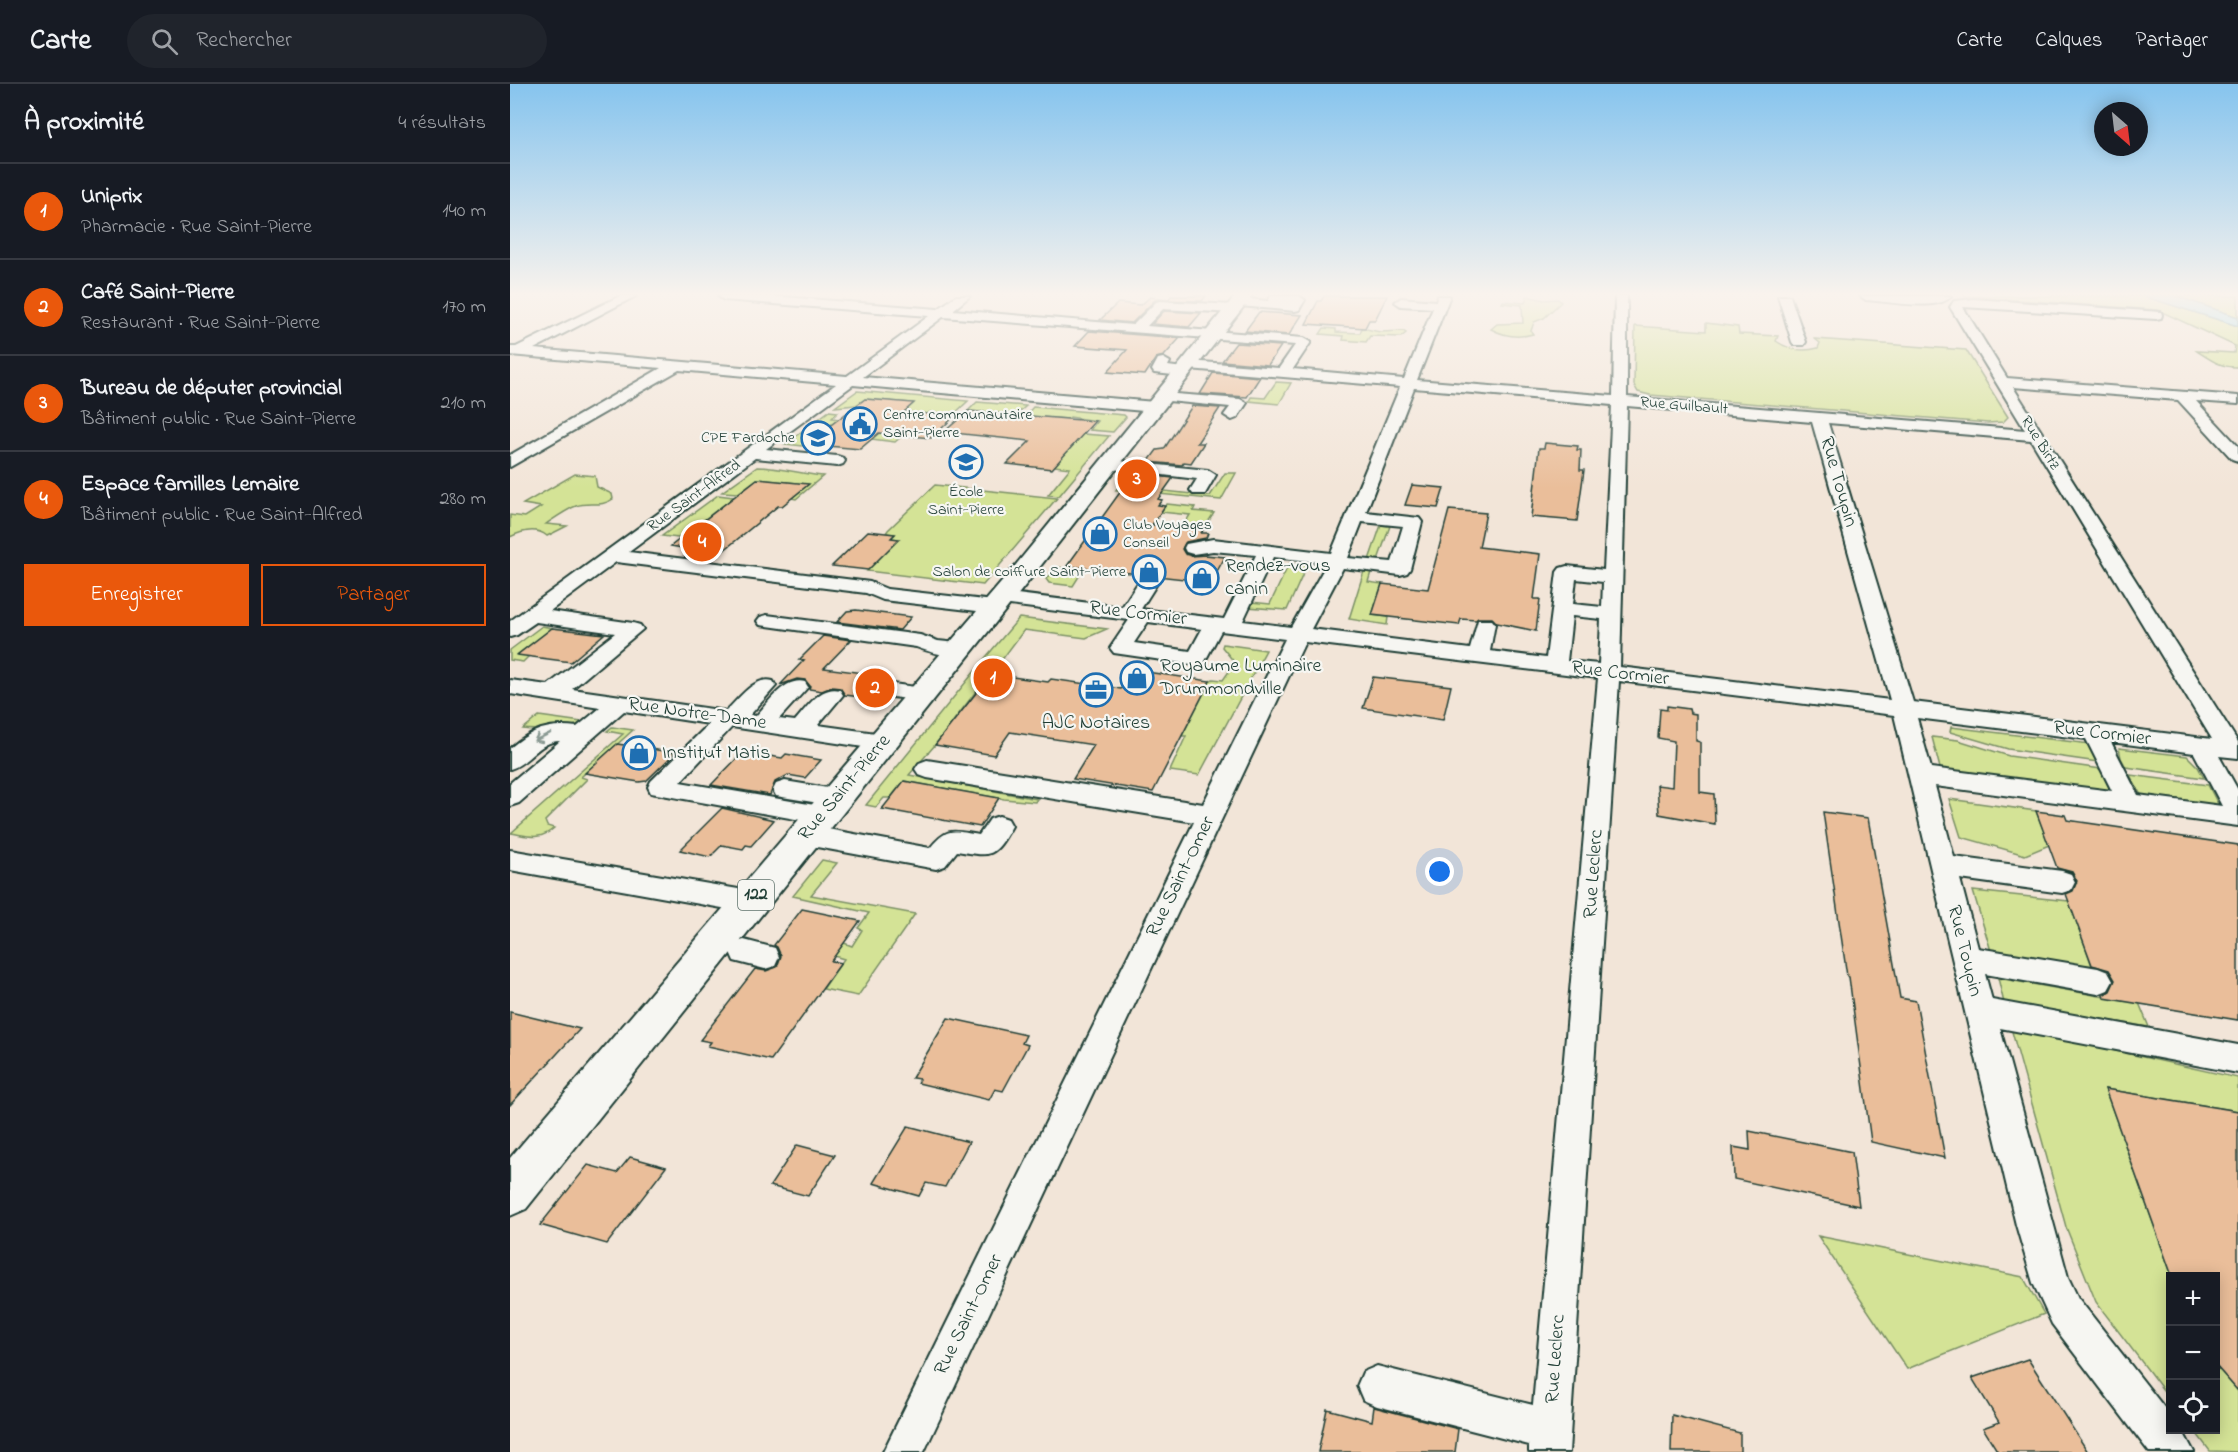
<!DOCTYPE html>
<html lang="fr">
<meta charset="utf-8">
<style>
body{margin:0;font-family:"Indie Flower",sans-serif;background:#20242c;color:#f1f3f6}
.controls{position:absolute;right:18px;bottom:18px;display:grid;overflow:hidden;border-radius:0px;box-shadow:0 3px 15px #0003}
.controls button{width:54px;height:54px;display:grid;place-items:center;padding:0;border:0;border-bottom:2px solid #363941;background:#171b24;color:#f1f3f6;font:30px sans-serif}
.compass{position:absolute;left:1584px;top:18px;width:54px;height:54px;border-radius:50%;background:#171b24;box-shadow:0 3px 15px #0003;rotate:152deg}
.you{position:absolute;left:930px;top:788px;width:21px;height:21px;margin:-15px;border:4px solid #fff;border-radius:50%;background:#1a73e8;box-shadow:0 0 0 9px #1a73e833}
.badge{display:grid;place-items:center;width:39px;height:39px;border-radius:50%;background:#ea580c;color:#fff;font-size:20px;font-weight:700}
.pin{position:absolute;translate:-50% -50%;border:3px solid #fff;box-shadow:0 2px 6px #0006}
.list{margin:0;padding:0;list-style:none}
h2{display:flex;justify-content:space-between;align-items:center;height:78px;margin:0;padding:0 24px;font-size:26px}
h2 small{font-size:20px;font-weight:400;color:#9ea1a6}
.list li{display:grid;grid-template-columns:39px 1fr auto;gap:18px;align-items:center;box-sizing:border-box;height:96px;padding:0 24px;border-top:2px solid #363941}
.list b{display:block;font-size:22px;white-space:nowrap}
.list p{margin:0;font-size:20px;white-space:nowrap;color:#9ea1a6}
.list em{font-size:20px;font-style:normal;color:#9ea1a6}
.actions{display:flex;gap:12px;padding:18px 24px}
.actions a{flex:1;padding:14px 0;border:2px solid #ea580c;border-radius:0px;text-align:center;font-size:21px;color:#ea580c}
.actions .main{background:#ea580c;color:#fff}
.icon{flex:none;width:33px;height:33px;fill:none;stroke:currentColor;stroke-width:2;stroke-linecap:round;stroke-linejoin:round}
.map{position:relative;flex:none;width:1728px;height:1368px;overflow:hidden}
header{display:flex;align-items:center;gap:36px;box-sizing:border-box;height:84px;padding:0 30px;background:#171b24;border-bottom:2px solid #363941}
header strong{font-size:28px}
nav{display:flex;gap:33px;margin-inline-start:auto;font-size:21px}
.search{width:420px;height:54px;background:#20242c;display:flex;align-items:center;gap:15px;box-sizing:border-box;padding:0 21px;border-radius:33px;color:#9ea1a6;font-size:22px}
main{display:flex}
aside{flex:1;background:#171b24}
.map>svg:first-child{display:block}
</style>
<header>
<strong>Carte</strong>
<div class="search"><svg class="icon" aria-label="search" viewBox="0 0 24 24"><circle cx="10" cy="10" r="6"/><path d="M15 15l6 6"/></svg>Rechercher</div>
<nav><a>Carte</a><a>Calques</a><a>Partager</a></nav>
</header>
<main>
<aside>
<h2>À proximité<small>4 résultats</small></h2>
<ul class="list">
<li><span class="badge">1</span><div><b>Uniprix</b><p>Pharmacie · Rue Saint-Pierre</p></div><em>140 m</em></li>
<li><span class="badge">2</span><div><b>Café Saint-Pierre</b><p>Restaurant · Rue Saint-Pierre</p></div><em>170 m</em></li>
<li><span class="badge">3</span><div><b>Bureau de députer provincial</b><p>Bâtiment public · Rue Saint-Pierre</p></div><em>210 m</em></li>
<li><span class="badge">4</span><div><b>Espace familles Lemaire</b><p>Bâtiment public · Rue Saint-Alfred</p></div><em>280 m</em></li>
</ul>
<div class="actions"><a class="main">Enregistrer</a><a>Partager</a></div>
</aside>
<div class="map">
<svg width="1728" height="1368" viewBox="0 0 1728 1368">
<rect width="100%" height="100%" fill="#f2e5d8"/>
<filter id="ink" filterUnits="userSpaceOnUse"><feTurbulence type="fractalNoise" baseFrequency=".0167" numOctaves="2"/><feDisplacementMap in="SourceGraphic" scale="12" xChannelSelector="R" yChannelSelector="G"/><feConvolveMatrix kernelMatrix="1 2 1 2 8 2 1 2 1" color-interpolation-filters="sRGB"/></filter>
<g filter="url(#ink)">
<path fill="#d4e396" stroke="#7a9065" stroke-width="1.5" d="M1017 212 1034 216 1048 215 1051 218 1034 234 1024 238 1021 247 1023 250C1009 254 994 252 981 245L987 240 1013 239 1012 221 992 219 993 217 1015 219Z
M1453 212H1633L1728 242V283C1711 284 1701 276 1687 267L1724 269 1725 262 1648 226Z
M1665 212H1728V233Z
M1196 239 1228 243 1229 250 1268 252 1266 257C1279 266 1294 268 1308 264L1310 259 1305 255 1456 266 1498 333 1493 338 1478 339 1140 311 1128 308 1124 301 1125 242 1196 247Z
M814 244 826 245V248L850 249 852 244 870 248 893 247 896 249 891 253 860 252 856 258 833 256 834 252 810 250Z
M766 298 781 299 769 320 739 317 741 313 755 314Z
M347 307 458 317 442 332 420 328 385 358 361 355 403 319 355 315 346 321 325 323Z
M467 318 516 322 506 331 458 327Z
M523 323 614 331 616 333 603 348 580 346 587 337 560 333 558 335 515 332Z
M319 327 328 328 322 334 329 335 296 360 293 362 275 360Z
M573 350 599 352 549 412 538 411 560 384 544 382Z
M247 383C269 383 291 390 313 392L286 415 282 414 298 400 247 395 228 409 212 408Z
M715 389H726L711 416 606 406 615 395 623 396 618 403 700 412Z
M65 390 85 392 87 403 102 410 103 415C91 424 79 417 66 422 56 426 45 434 36 440L57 442 37 452C26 443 12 447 0 453V431L15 433 31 423 13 420Z
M425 401 547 414 473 501 357 487 388 455 381 454 385 450 376 449 378 446Z
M208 411 224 413 174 451 168 454 152 452Z
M657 420 685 423 683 427 704 429 693 446 672 444 680 431 650 428Z
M871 441 880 442 868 476H859Z
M779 480 797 481 777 526 738 523 741 518 760 520Z
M546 483 573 486 563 502 539 499 536 495Z
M854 487 861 488 858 498 872 500 862 531 878 533 877 541 839 535Z
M509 534 597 545 576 554 514 546 488 581 471 579Z
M32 542 42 544 8 570 19 572 13 578 0 576V566Z
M713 560 756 566 689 691 660 687 676 652H672L700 597 703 595 713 596 725 579 712 563Z
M469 582 484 584 425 661 399 691 527 715 525 718 494 715 394 697 380 714H374L366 723 356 721Z
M29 632 72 638C62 645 26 647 13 645Z
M102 643 123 646 71 693 77 695 35 737 37 742 44 744C30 757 19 752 1 749L113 650 97 647Z
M1441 643 1580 660 1588 678 1498 665 1440 648Z
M1422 653 1448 656 1499 672 1591 685 1601 708 1431 688Z
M1609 664 1677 672 1688 683 1694 694 1616 683 1611 674Z
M1620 691 1698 701 1709 722 1631 711Z
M1439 715 1526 727 1539 761 1515 771 1451 753Z
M312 776 327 779 301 811 405 830 348 912 313 905 334 875 324 872 334 859 342 862 352 846 348 844 359 829 283 812Z
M1463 807 1559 817 1582 882 1481 867Z
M1488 894 1629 919 1639 943 1494 919Z
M1501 944 1728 994V1027L1595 1005 1662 1192 1660 1315 1586 1218 1556 1143Z
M1308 1152 1513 1193 1534 1230 1397 1285Z
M1706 1282 1728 1307V1368L1700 1367 1684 1346H1706Z"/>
<path fill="#94ddf6" stroke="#659da8" stroke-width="1.5" d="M1633 212H1665L1728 233V242Z"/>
<path fill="#eabe9a" stroke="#1f3d34" stroke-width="1.5" d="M661 212H696L692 217 645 216 622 239 590 236 608 219 631 221 640 213 659 215Z
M814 212H877L865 236H859L855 244 796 240 808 217H811Z
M654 227 691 229 679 243 642 240Z
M749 228 792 231 779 251 735 247Z
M579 247 670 254 654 272 646 274 635 291 597 288 617 266 565 262Z
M726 259 771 262 758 281 712 277Z
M703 289 750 293 737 313 690 310Z
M355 315 404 319 394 328 445 332 421 354 369 349 350 365 296 360Z
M682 322 710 324 687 359H694L681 379 674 378 672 381 638 378 647 366 654 365Z
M458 327 558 335 585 337 542 385 497 380 520 357 434 348Z
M1035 359 1068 362 1067 366H1071L1070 386H1074L1067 437 1021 433 1029 364H1034Z
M627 390 663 394 648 415 652 416 648 421 655 422 642 441 693 446 691 449H698L696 454 676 458 672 465 675 470 682 472 695 471 715 473 701 498 557 482 611 407H614Z
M247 395 299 400 272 422H268L213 467 184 466 161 462Z
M902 401 934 404 928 424 895 421Z
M939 426 976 429 969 463 1030 470 1024 515H1030L1026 547 987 539 982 534H968L966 536 951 535 949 541 862 531 872 500 918 505Z
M358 447 385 450 381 454 389 455 358 486 322 482Z
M346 526 401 533 390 546 327 538 337 527Z
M42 544 94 550 61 578 7 571Z
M313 552 341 556 314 584 377 592 373 597 365 600 362 605 363 609 359 614 335 611 330 604 322 603 312 607 299 605 300 602 295 596 287 595 270 601 294 576H289Z
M622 586 700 597 643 708 563 695 584 661 500 648 484 671 425 661 481 590 538 598 541 595 611 605Z
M863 593 941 602 933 636 853 624Z
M1157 622 1179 625 1180 629 1186 630V657L1190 658V708L1204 710 1205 740 1149 730 1147 701 1162 703 1164 657 1148 654 1150 625 1157 626Z
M107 660 135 664 165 669 136 697 129 698 75 689Z
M233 668 272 674 276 670 311 676 295 694 278 691 265 698 260 711 201 701Z
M394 697 489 714 470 743 372 725Z
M212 724 264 736 241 762 236 761 233 765 212 761 200 773 170 766Z
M1526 727 1555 731 1557 736 1728 761V936L1594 914 1593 911 1600 907 1605 896 1599 886 1582 881 1556 810 1563 807 1567 797 1562 788 1547 784Z
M1313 728 1358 734 1390 914 1406 917 1435 1074 1361 1058 1339 893 1337 892Z
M292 825 350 837 321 877 331 879 261 976 198 962 201 958 190 956 245 885 256 887 267 883 271 872 267 863 264 861Z
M0 928 70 945 0 1021Z
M438 934 516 951 512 959 518 961 493 1007 485 1005 479 1016 408 999 410 995 402 994Z
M1595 1005 1728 1027V1307L1706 1282V1192H1662Z
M398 1042 459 1058 435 1103 416 1099 409 1112 363 1099Z
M1239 1047 1342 1068 1349 1122 1224 1095 1223 1063 1240 1066Z
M287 1061 325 1071 298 1112 260 1102Z
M120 1073 156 1083 97 1160 30 1141 78 1081 107 1089Z
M1518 1275 1578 1368H1488L1473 1344 1489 1338 1462 1294Z
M864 1323 948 1345 945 1368H808L817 1325 862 1337Z
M1162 1331 1230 1349V1368H1161Z"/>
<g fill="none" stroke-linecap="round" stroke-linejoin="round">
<defs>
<path id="minor" d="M110 212H126L24 265 337 292 419 232 214 216 208 212H261L428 225 446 212H460L443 226 623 241 646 218 650 217 724 221 730 225 724 229 653 225 637 242 794 254 801 258 783 285 894 295 923 224 891 222 885 218 891 214 926 217 928 212H940L907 296 1103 312 1105 212H1117V313L1515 346 1440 223 1444 217 1464 215 1651 228 1652 231 1651 234 1646 235 1453 223 1497 294 1728 312V320L1686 317 1728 362V377L1722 375 1668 316 1503 303 1728 658V674L1709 672 1728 706V742L1425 702 1444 773 1552 787 1561 790 1565 798 1561 806 1552 809 1450 795 1468 864 1588 884 1598 888 1603 897 1598 906 1588 910 1475 890 1482 916 1728 961V989L1490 944 1558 1193 1568 1214 1660 1331V1346H1672L1684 1368H1639L1542 1240 1523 1199 1506 1141 1384 631 1109 597 1059 1368H1019V1361L867 1322 853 1316 847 1302 853 1288 867 1282 1023 1321 1088 594 795 558 414 1368H373L684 738 417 694 409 691 405 685 409 679 417 676 693 720 775 555 711 547 694 579 686 581 604 569 600 564 619 536 492 520 494 523 491 527 484 529 373 516 356 509 106 478 40 527 123 539 130 541 133 545 62 605 216 627C229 615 244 592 263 597L266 602 240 631 246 632C259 618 275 593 295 598L298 603 269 635 285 637C297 624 310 601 330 606L333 611 308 641 373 650 381 652 385 658 381 664 373 666 222 643 170 698 322 724 326 731 322 738 313 740 141 709 138 703 141 697 199 640 114 627 9 719 0 722V699L50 657C28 657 19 680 0 685V664C21 646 38 639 67 643L90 624 0 610V596L38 601 105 549 26 538 7 551 0 553V537L326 300 169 286 0 383V371L151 284 0 271V263H6ZM433 233 785 261 769 284 679 277 672 281 679 285 890 303 821 469 703 455 676 460 674 464 676 468 683 470 703 467 746 471 714 535 631 525 648 498 645 494H631L612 523 492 508 485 510 482 514 484 517 377 505 360 498 119 468 245 374 327 382 333 380 335 377 333 374 327 372 256 365 343 301 645 328 653 323 645 318 353 293ZM904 304 1102 321 1094 486 1057 482 1050 484 1047 488 1036 574 980 567 985 540 982 536H968L960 565 801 545 833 484 890 491 897 489 900 485 912 438 909 434 856 428ZM1117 322 1302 338 1380 616 1110 583ZM1318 339 1521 356 1702 655 1403 618ZM852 438 893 442 882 478 838 474ZM763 473 817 479 781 543 733 537ZM1066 495 1093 498 1092 523 1063 520ZM1062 532 1091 535 1089 580 1057 577ZM638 538 692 545 680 567 624 559ZM1407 634 1576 655 1602 707 1421 684ZM1601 658 1684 669 1712 722 1628 711Z
M761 212H789L795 216 789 226 785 227 730 222 724 218 730 214 758 217Z
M1268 212H1280L1296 258 1294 261H1284L1282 258Z
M1350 212H1441C1429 228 1375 217 1356 216Z
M653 274 660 278 658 282 673 284 680 288 673 292 644 289 642 286 648 275Z
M653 309 730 315 737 319 727 334 722 336 714 331 720 323 648 316 646 313 648 310Z
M599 376 698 386 706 391 695 410H683L680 406 687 395 593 384 591 381 593 378Z
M257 531 410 551 428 557 457 560 461 565 457 570C440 574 422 569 406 563L250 541 247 537 250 533Z
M375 599 421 605 424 610 421 615 413 617 367 611 364 606 367 601Z
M275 697 336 707 339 713 336 719 327 722 266 712 263 706 266 700Z
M489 732 498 735 502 742C484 774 482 773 447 767L435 782 426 785 296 761 287 758 283 751 287 744 296 741 420 764C438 742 443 747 469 751L480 735Z
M0 766 240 807 250 810 254 818 250 826 240 829 0 786Z
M234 856 265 864 269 873 265 882 255 885 224 877 220 868 224 859Z"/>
<path id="major" d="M725 212H742L514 503 16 1125 0 1132V1074L496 493Z"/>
</defs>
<use href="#minor" stroke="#1f3d34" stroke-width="4"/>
<use href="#major" stroke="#1f3d34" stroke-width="4"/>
<use href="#minor" fill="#f6f6f2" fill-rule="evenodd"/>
<use href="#major" fill="#f6f6f2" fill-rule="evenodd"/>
</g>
<defs><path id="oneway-shaft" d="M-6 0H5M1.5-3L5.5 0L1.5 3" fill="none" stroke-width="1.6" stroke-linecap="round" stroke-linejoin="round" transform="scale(1.5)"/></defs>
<use stroke="#8a9a93" href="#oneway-shaft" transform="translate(32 653) rotate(154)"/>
</g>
<linearGradient id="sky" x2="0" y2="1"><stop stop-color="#86c4ee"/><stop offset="0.52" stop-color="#f9f3ed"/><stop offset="1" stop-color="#f9f3ed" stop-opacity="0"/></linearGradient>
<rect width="1728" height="404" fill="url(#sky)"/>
<defs>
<symbol id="civic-ring" viewBox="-11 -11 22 22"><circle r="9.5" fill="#f6f6f2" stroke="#1f6fb2" stroke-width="1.5"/><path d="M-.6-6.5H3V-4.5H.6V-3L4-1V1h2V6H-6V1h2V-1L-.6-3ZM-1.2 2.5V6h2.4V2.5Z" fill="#1f6fb2"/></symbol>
<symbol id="school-ring" viewBox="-11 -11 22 22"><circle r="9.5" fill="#f6f6f2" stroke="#1f6fb2" stroke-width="1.5"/><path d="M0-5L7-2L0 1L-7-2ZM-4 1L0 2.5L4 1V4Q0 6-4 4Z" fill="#1f6fb2"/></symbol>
<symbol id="shop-ring" viewBox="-11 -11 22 22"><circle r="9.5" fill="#f6f6f2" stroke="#1f6fb2" stroke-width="1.5"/><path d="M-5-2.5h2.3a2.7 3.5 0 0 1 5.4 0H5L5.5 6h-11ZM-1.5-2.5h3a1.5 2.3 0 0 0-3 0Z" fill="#1f6fb2"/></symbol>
<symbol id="office-ring" viewBox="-11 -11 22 22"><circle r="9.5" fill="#f6f6f2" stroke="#1f6fb2" stroke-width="1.5"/><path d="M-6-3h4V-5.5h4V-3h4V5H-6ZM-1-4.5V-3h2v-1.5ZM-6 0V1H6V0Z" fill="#1f6fb2"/></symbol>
</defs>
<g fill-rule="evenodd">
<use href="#civic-ring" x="331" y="321" width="38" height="38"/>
<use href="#school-ring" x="289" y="335" width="38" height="38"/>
<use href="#school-ring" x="437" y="359" width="38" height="38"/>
<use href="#shop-ring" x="571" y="431" width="38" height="38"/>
<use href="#shop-ring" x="620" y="469" width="38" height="38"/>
<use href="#shop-ring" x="673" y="475" width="38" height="38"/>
<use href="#shop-ring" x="608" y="575" width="38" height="38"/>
<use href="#office-ring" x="567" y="587" width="38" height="38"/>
<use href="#shop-ring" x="110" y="650" width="38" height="38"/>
</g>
<g text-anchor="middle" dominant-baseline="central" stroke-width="4.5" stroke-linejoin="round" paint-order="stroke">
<g font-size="16" fill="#1f3d34" stroke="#f6f6f2">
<text transform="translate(1174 322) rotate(5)">Rue Guilbault</text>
<text transform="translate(1530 359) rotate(58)">Rue Birtz</text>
<text transform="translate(184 412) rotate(-36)">Rue Saint-Alfred</text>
</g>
<g font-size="16" fill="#1f3d34" stroke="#f6f6f2" text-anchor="start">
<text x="373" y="331">Centre communautaire<tspan x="373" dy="18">Saint-Pierre</tspan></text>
<text x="285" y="354" text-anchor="end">CPE Fardoche</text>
<text x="456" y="408" text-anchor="middle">École<tspan x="456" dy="18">Saint-Pierre</tspan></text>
<text x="613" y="441">Club Voyages<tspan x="613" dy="18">Conseil</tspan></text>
<text x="616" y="488" text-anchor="end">Salon de coiffure Saint-Pierre</text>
</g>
<rect fill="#f6f6f2" stroke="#60746d" stroke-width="1.5" x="228" y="796" width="36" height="30" rx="4.5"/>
<g font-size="18" font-weight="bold" fill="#1f3d34">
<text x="246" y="811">122</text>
</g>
<g font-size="20" fill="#1f3d34" stroke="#f6f6f2">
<text transform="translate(1328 398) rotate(74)">Rue Toupin</text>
<text transform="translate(628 530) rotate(7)">Rue Cormier</text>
<text transform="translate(1110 590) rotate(7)">Rue Cormier</text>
<text transform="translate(187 630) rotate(8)">Rue Notre-Dame</text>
<text transform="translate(1592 650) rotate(7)">Rue Cormier</text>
<text transform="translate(335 704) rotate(-50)">Rue Saint-Pierre</text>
<text transform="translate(1084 790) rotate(-86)">Rue Leclerc</text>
<text transform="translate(671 793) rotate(-64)">Rue Saint-Omer</text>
<text transform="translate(1454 867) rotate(76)">Rue Toupin</text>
<text transform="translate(459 1231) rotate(-64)">Rue Saint-Omer</text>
<text transform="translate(1046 1275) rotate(-86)">Rue Leclerc</text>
</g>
<g font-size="20" fill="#1f3d34" stroke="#f6f6f2" text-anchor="start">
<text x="715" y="482">Rendez-vous<tspan x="715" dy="23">canin</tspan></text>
<text x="650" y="582">Royaume Luminaire<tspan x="650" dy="23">Drummondville</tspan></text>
<text x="586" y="639" text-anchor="middle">AJC Notaires</text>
<text x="152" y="669">Institut Matis</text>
</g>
</g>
</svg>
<div class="controls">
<button>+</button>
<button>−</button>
<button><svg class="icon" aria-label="locate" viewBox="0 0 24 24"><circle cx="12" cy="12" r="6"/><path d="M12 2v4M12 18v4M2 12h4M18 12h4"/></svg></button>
</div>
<svg class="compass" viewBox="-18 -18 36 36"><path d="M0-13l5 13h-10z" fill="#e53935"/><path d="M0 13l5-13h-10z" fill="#9ea1a6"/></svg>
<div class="you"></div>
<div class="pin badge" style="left:483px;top:594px">1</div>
<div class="pin badge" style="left:365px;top:604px">2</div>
<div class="pin badge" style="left:627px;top:395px">3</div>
<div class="pin badge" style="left:192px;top:458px">4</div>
</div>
</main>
